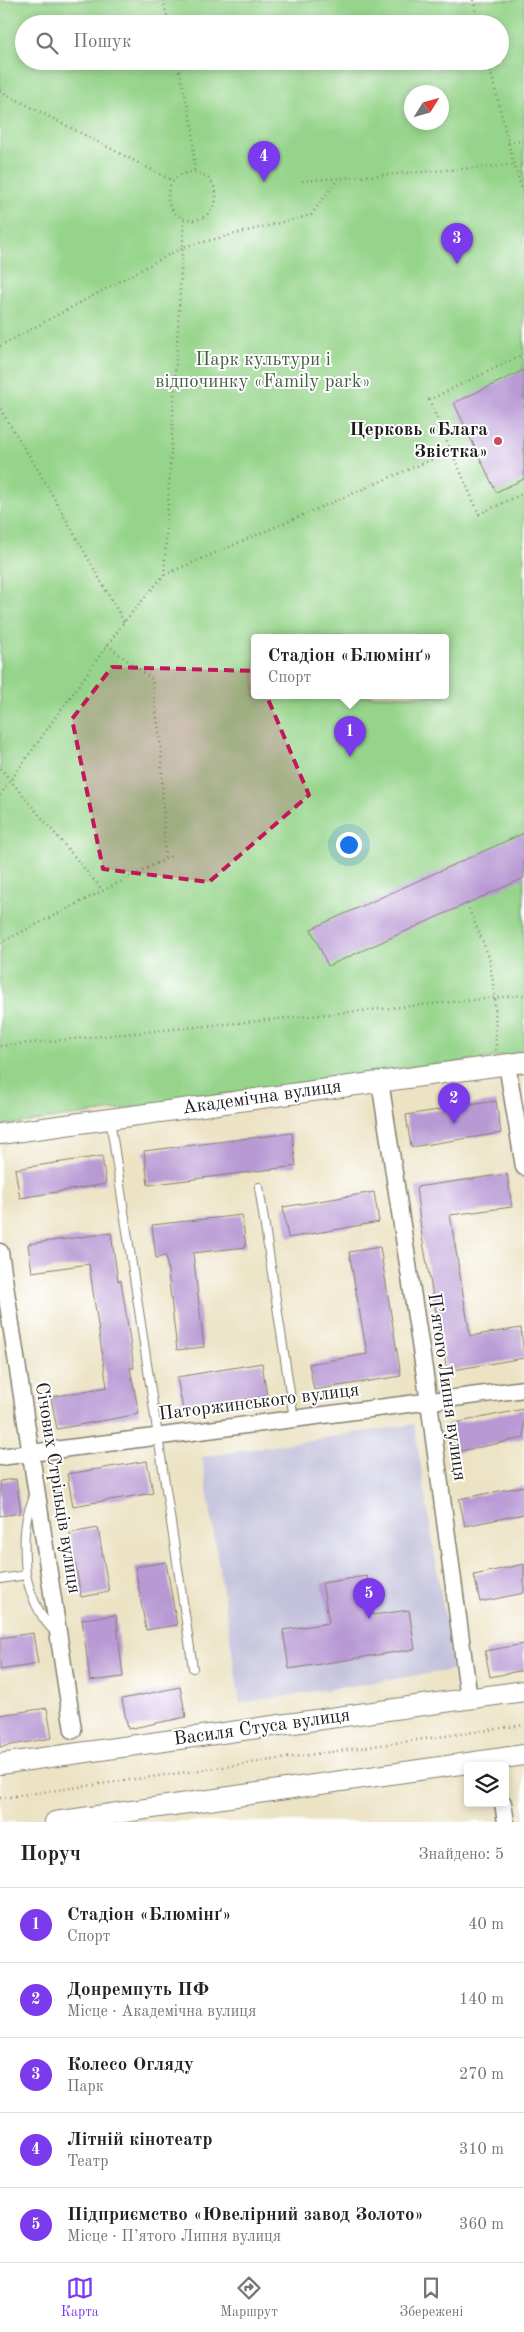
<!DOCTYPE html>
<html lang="uk">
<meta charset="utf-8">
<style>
body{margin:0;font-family:"Old Standard TT",serif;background:#f2f2f2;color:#222}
.controls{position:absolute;right:15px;bottom:15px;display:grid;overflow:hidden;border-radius:5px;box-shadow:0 2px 8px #0003}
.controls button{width:45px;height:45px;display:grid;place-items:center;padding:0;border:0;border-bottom:1px solid #e0e0e0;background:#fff;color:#222;font:25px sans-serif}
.compass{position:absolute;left:404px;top:85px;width:45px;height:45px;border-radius:50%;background:#fff;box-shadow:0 2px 8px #0003;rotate:53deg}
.you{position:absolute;left:348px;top:844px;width:18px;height:18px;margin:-12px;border:4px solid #fff;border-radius:50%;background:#1a73e8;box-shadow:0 0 0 8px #1a73e833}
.badge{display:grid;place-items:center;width:32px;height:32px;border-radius:50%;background:#7c3aed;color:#fff;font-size:16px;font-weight:700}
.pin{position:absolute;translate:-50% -41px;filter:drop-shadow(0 1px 2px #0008)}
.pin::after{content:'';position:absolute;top:26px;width:18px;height:15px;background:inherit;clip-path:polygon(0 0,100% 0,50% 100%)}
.popup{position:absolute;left:251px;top:634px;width:198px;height:65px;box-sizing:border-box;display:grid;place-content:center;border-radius:5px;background:#fff;filter:drop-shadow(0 1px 4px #0005);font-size:16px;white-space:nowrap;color:#767676}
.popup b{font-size:19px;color:#222}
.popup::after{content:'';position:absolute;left:50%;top:100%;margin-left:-10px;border:10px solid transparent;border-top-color:#fff}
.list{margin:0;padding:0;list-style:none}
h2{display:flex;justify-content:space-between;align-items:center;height:65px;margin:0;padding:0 20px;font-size:21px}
h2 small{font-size:16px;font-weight:400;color:#767676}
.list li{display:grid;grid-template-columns:32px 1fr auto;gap:15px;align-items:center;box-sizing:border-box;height:75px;padding:0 20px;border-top:1px solid #e0e0e0}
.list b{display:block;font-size:19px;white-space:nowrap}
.list p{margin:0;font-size:16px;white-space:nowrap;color:#767676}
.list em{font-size:16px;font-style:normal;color:#767676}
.icon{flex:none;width:28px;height:28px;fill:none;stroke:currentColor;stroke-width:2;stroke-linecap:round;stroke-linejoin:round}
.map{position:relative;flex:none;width:524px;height:1822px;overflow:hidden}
.search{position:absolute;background:#fff;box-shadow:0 2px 8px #0003;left:15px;right:15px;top:15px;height:55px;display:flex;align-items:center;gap:12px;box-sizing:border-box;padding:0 18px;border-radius:28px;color:#767676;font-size:19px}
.sheet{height:440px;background:#fff}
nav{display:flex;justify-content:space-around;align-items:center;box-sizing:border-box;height:70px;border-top:1px solid #e0e0e0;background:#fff;font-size:14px;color:#767676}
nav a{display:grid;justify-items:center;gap:2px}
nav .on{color:#7c3aed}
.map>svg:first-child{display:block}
</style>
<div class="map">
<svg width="524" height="1822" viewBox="0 0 524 1822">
<rect width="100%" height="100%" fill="#fff"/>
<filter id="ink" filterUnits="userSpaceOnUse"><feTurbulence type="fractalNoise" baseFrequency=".02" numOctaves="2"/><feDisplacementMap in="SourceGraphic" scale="10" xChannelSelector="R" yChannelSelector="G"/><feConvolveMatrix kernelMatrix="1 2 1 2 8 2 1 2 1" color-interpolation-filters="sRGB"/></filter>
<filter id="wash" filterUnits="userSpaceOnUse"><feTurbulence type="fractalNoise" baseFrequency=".0096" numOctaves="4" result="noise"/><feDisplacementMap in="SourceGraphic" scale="20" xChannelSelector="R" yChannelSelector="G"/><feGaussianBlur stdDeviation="1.12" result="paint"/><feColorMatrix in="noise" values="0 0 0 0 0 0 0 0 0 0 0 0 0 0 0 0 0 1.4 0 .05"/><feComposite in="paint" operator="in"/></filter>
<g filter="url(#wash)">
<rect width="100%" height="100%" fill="#ece3c4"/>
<path fill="#c3c1db" d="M414 1424 453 1670 240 1703 202 1457Z"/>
<path fill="#95d48a" stroke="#587853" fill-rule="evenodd" d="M0 0H524V1053L0 1126ZM24 24H500V61H24ZM412 92H442V122H412ZM255 638H445V696H255Z"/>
<g id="blocks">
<path fill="#b899d4" d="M524 370V479L496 492 454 403Z
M524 833V878L328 966 311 929Z
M496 1101 501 1133 411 1147 406 1115Z
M292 1133 296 1166 148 1185 144 1151Z
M102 1156 106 1184 20 1198 15 1169Z
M507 1174 512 1207 450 1215 470 1336 521 1328 524 1358 447 1371 422 1237 416 1187Z
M374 1192 379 1222 288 1238 283 1207Z
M242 1215 246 1247 193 1253 204 1347 177 1350 166 1256 156 1258 152 1225Z
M111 1233 118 1281 121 1280 134 1368H130L139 1414 57 1429 51 1397 107 1387 89 1264 32 1272 28 1244Z
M380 1247 401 1376 314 1390 309 1364 367 1354 349 1252Z
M262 1363 267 1396 183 1410 177 1377Z
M524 1409V1438L456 1452 450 1424Z
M147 1461 153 1493 73 1506 67 1474Z
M16 1479 21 1513 0 1516V1481Z
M524 1486V1514L465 1526 459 1499Z
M98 1528 109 1592 81 1597 70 1533Z
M166 1562 177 1625 146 1630 135 1567Z
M524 1564V1593L480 1602 474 1575Z
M367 1576 373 1615 409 1610 415 1649 289 1669 283 1630 329 1623 322 1583Z
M116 1615 123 1677 90 1681 82 1619Z
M33 1633 38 1664 0 1670V1638Z
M524 1644V1670L490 1677 485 1651Z
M180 1687 186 1717 128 1729 122 1699Z
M47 1708 52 1738 0 1747V1715Z"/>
</g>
</g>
<g filter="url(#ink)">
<use href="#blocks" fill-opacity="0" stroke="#848070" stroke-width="1"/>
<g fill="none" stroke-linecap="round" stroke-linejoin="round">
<defs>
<path id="service" d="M110 1119 193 1668
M259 1187 294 1419
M26 1575C31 1596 39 1617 55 1632
M0 1579 26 1575C24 1549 22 1518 35 1496"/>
<path id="minor" d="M507 1064 524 1167
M380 1081 429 1402 469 1699
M0 1252 73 1730
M0 1457 524 1389
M503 1803 506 1822"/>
<path id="tertiary" d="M0 1134 524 1062
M0 1764 524 1691
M55 1822 524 1755"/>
</defs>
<use href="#service" stroke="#848070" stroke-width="10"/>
<use href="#minor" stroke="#848070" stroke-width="19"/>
<use href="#tertiary" stroke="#848070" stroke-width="22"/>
<path stroke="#848070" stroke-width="2.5" stroke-dasharray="1 4" stroke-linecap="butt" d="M163 0 169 24
M473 0 479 24
M177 61 193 129 194 172
M488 61 512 157 524 196
M0 91 173 181
M508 143 524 140
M168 196a24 24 0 1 1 48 0a24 24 0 1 1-48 0Z
M302 181 514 165
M0 346 183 247 311 215 338 179
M524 354 429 400 479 514 524 493
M0 409 38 470 124 622
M164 575 184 220
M107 645 152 679 161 748 165 860
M0 768 103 891
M0 795 124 622 164 575 451 451
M467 904 489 957 495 998 496 1050
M0 943 173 855
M0 1046 524 995
M0 1798 524 1725"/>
<use href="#service" stroke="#fff" stroke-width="8"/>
<use href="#minor" stroke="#fff" stroke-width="16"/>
<use href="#tertiary" stroke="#fff" stroke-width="20"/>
</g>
</g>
<path fill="#c2185b" fill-opacity="0.2" stroke="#c2185b" stroke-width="4" stroke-dasharray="10 6" stroke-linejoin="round" d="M112 667 256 671 309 795 209 882 103 869 72 719Z"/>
<circle fill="#d1495b" stroke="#fff" stroke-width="2" cx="498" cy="441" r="5"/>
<g text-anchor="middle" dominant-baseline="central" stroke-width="4" stroke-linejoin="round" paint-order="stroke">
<g font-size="19" fill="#465c42" stroke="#fff">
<text x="263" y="360">Парк культури і<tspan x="263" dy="22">відпочинку «Family park»</tspan></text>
</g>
<g font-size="19" font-weight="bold" fill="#1c1c1c" stroke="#fff" text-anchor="end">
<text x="488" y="430">Церковь «Блага<tspan x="488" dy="22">Звістка»</tspan></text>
</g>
<g font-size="19" fill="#1c1c1c" stroke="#fff">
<text transform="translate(262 1098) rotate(-8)">Академічна вулиця</text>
<text transform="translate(446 1387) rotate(82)">П’ятого Липня вулиця</text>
<text transform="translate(259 1403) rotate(-7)">Паторжинського вулиця</text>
<text transform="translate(57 1488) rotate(81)">Січових Стрільців вулиця</text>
<text transform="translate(262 1728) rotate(-8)">Василя Стуса вулиця</text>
</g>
</g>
</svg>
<div class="controls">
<button><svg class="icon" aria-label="layers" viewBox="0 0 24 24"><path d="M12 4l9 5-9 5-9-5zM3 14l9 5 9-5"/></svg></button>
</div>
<svg class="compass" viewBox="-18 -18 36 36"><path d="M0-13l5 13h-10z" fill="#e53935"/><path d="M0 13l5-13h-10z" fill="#767676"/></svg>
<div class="you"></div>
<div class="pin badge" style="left:350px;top:757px">1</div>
<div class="popup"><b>Стадіон «Блюмінґ»</b>Спорт</div>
<div class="pin badge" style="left:454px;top:1124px">2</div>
<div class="pin badge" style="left:457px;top:264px">3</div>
<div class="pin badge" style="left:264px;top:182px">4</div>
<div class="pin badge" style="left:369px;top:1619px">5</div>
<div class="search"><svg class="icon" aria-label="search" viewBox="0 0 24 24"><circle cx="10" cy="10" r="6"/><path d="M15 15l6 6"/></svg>Пошук</div>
</div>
<section class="sheet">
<h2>Поруч<small>Знайдено: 5</small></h2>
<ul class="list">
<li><span class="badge">1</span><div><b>Стадіон «Блюмінґ»</b><p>Спорт</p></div><em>40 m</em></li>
<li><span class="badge">2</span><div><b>Донремпуть ПФ</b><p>Місце · Академічна вулиця</p></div><em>140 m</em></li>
<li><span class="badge">3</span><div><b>Колесо Огляду</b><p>Парк</p></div><em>270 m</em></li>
<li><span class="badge">4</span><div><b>Літній кінотеатр</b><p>Театр</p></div><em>310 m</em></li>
<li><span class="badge">5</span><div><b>Підприємство «Ювелірний завод Золото»</b><p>Місце · П’ятого Липня вулиця</p></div><em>360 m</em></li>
</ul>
</section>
<nav>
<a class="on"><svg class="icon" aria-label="map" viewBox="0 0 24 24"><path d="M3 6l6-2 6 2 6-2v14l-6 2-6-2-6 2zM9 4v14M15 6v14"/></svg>Карта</a>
<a><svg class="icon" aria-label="directions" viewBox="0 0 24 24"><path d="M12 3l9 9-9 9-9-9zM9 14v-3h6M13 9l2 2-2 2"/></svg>Маршрут</a>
<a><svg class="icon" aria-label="saved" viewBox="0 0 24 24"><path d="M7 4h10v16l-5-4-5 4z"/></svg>Збережені</a>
</nav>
